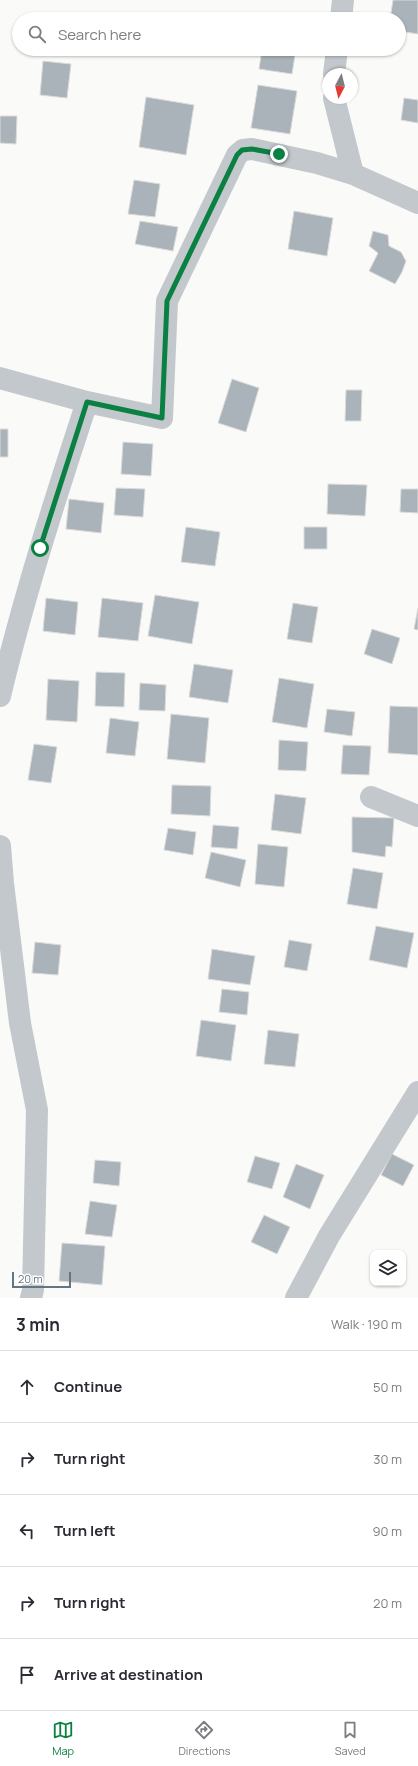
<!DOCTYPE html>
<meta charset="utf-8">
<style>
body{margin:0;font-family:Manrope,sans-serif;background:#f7f7f7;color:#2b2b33}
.controls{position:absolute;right:12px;bottom:12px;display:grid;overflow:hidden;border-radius:8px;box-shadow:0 1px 3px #0004}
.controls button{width:36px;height:36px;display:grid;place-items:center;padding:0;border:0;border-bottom:1px solid #e1e1e2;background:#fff;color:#2b2b33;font:20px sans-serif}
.compass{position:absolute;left:322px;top:68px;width:36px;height:36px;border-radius:50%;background:#fff;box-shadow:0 1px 3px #0004;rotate:187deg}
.scale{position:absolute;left:12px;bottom:10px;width:59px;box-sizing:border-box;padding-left:4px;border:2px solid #657683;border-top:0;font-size:11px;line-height:14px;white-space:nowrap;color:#657683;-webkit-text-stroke:3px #fff;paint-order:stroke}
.stop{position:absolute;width:12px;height:12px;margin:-9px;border:3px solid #0b8043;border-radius:50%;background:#fff}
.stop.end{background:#0b8043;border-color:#fff;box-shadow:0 1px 4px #0008}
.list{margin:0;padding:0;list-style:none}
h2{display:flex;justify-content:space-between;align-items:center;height:52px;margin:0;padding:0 16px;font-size:17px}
h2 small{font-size:13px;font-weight:400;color:#7c7c81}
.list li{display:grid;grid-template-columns:26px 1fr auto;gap:12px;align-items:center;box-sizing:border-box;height:72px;padding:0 16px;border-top:1px solid #e1e1e2}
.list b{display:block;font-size:15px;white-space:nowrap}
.list em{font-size:13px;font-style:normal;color:#7c7c81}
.icon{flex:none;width:22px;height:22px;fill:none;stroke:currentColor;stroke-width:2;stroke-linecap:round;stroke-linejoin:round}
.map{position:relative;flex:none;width:418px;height:1298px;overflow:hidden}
.search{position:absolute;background:#fff;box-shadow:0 1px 3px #0004;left:12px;right:12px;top:12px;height:44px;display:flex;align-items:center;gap:10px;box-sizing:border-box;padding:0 14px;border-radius:22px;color:#7c7c81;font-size:15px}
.sheet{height:412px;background:#fff}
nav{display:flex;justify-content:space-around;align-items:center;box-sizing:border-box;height:56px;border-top:1px solid #e1e1e2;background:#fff;font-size:11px;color:#7c7c81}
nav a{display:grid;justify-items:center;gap:2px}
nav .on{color:#0b8043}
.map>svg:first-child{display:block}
</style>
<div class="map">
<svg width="418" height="1298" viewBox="0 0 418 1298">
<rect width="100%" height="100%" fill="#fafaf8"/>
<path fill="#aab3b9" stroke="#dcdcda" d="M393 0H418V34L399 31V19H390Z
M262 49H296L292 74 259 69Z
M43 61 71 64 67 98 40 95Z
M258 85 297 91 290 134 251 128Z
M146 97 194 105 186 155 139 147Z
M404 98 418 100V123L401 120Z
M0 116H17L16 144 0 143Z
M134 180 160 184 155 217 128 214Z
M294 211 333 218 327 256 288 249Z
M140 221 178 227 173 251 135 244Z
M373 231 388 235 389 246 401 252 406 261 402 272 395 284 369 271 378 253 369 246Z
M232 379 259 388 246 432 218 423Z
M346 390H362L361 421H345Z
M0 429H8V457H0Z
M123 442 153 444 151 476 121 474Z
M328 484 367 485 365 516 327 514Z
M116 488 145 489 143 517 114 515Z
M401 489H418V513L400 512Z
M69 499 104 503 101 533 66 529Z
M186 527 220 532 215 566 181 562Z
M304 527H327V549H304Z
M155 595 199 602 192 644 148 636Z
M46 598 78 602 75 635 43 631Z
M102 598 143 603 138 641 98 637Z
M293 603 318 607 312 643 287 639Z
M418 608V630L414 629Z
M372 629 400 638 392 664 364 654Z
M194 664 233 670 228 703 189 697Z
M96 672 125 673 124 707 95 706Z
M279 678 314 684 307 728 272 722Z
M48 679 79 681 77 722 46 720Z
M140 683 166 685 165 711 139 710Z
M390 706 418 707V755L388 753Z
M327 709 355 712 352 736 324 732Z
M171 714 209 718 205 763 167 759Z
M110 718 139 722 135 756 106 753Z
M279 740 308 742 306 771 278 770Z
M34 744 57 747 51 783 28 780Z
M343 745 371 746 369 775 341 774Z
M172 785 211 786 210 816 171 814Z
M275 794 306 798 301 834 271 830Z
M352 817 394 818 392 847 386 846 385 857 352 852Z
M213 825 239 827 237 849 211 847Z
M168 828 196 832 193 855 164 850Z
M258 844 288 847 284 887 255 884Z
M211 852 246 860 240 887 205 878Z
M353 868 383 873 377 909 347 904Z
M376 926 414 933 407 968 369 960Z
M289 940 312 944 307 971 284 967Z
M35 942 61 945 58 975 32 973Z
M212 949 255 956 250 985 208 979Z
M222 989 249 992 247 1015 219 1012Z
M201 1020 236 1025 231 1061 196 1056Z
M268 1030 299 1034 295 1067 264 1064Z
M392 1154 414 1165 403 1186 381 1175Z
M255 1156 280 1163 272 1189 247 1182Z
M95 1160 121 1162 119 1186 93 1183Z
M296 1164 324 1175 310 1209 283 1197Z
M90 1201 117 1205 112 1237 85 1234Z
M264 1215 290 1227 277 1254 251 1242Z
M62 1243 105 1246 102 1285 59 1281Z"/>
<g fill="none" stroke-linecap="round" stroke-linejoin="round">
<path stroke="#c3c8cc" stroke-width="22" d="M341 19 343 0
M334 74 337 49
M334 98 353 174
M0 378 87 402
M0 696C24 596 55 499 87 402L162 418 167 301 237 155 243 150 252 149 317 163 353 174 418 203
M371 797 418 816
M0 846 3 883 20 1023 37 1110 33 1290 31 1298
M296 1298 329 1236 418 1092"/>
</g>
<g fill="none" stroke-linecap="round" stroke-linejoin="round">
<path stroke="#0b8043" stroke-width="5" d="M40 548 87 402 162 418 167 301 237 155 242 150 252 149 279 154"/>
</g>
</svg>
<div class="controls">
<button><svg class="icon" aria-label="layers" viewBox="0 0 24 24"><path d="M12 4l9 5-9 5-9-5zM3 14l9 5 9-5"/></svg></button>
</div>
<svg class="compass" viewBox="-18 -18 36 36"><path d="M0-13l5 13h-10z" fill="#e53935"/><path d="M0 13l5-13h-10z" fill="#7c7c81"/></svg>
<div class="scale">20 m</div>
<div class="stop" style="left:40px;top:548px"></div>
<div class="stop end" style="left:279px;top:154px"></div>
<div class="search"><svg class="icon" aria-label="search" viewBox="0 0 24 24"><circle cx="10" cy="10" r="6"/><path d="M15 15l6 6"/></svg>Search here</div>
</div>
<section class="sheet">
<h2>3 min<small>Walk · 190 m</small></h2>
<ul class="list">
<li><svg class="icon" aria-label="ahead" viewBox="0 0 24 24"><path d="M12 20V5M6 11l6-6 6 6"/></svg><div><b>Continue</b></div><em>50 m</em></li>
<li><svg class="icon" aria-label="right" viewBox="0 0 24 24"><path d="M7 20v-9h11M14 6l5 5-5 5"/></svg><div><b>Turn right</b></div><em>30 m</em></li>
<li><svg class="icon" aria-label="left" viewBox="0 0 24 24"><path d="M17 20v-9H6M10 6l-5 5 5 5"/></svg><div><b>Turn left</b></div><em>90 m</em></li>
<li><svg class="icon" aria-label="right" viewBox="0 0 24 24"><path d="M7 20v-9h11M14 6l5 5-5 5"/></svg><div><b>Turn right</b></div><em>20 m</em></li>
<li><svg class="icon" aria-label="arrive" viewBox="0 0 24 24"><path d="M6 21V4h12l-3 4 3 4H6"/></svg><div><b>Arrive at destination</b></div></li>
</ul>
</section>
<nav>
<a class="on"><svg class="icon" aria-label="map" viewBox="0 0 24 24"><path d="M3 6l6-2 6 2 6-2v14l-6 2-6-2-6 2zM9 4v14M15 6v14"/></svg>Map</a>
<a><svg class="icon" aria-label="directions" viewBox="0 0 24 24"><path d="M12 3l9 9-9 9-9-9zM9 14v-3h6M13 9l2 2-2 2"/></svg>Directions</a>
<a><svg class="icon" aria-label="saved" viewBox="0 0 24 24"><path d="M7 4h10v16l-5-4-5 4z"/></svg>Saved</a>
</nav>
